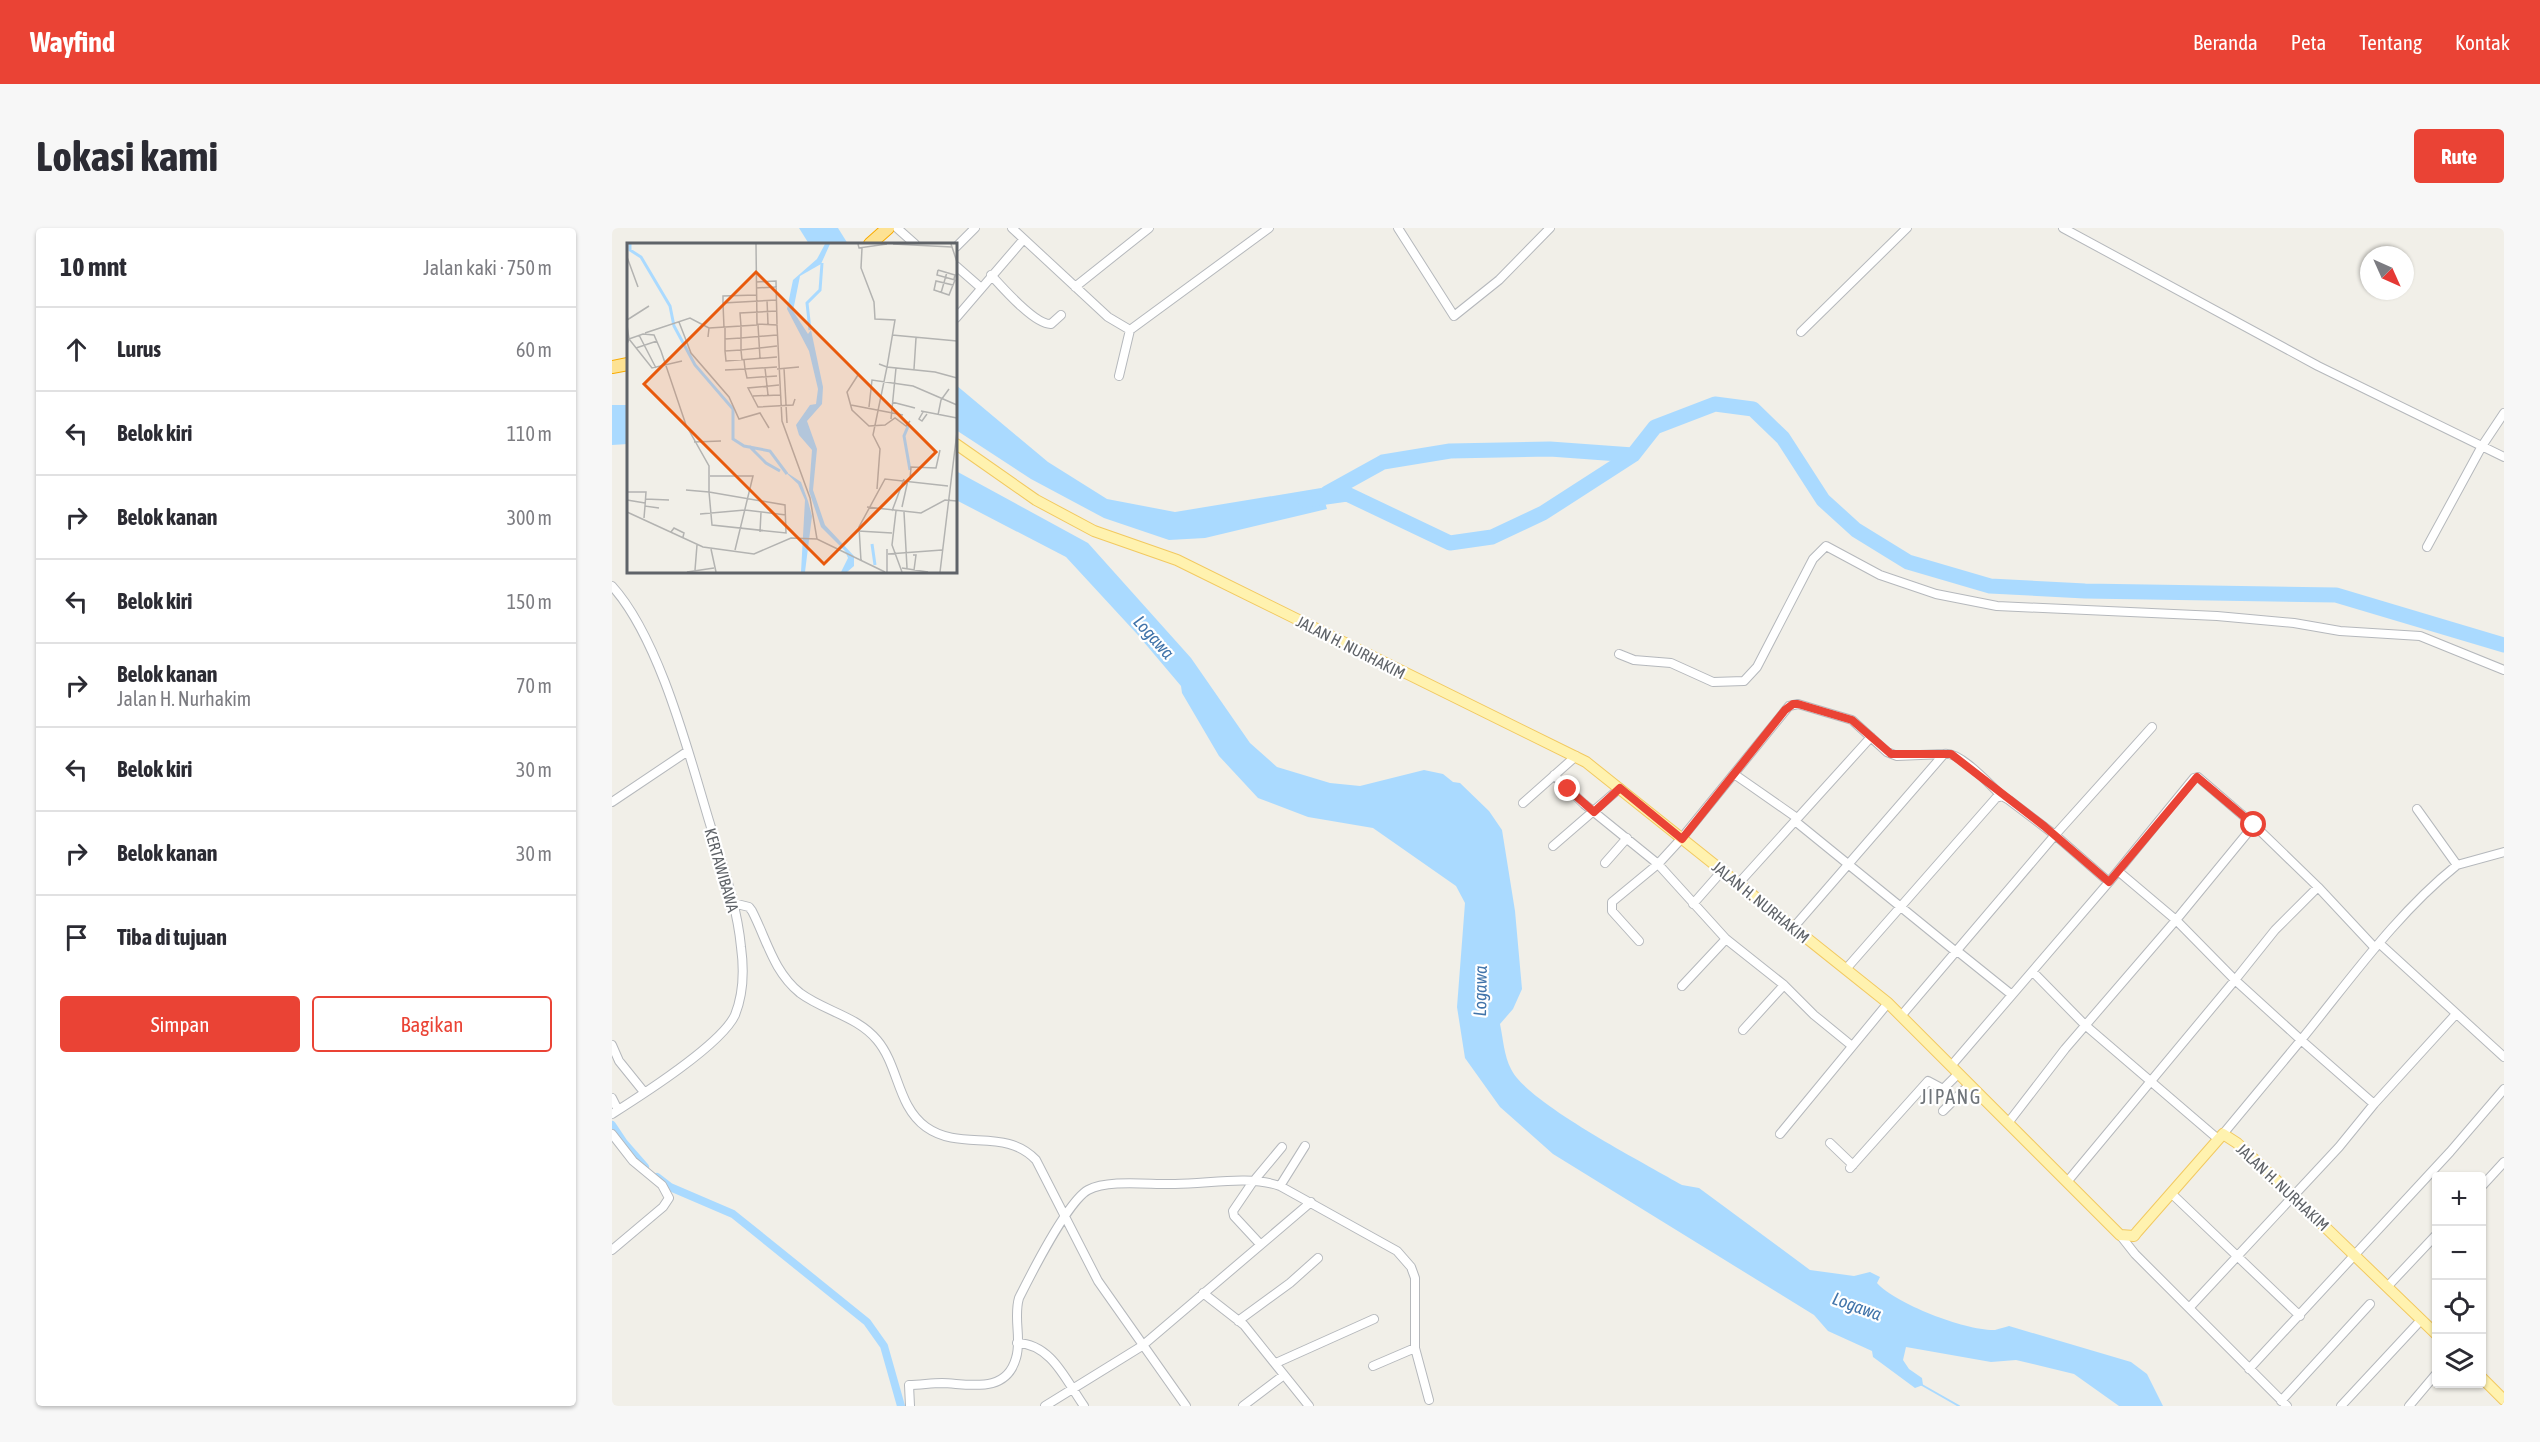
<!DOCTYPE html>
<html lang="id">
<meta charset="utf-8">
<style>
body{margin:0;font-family:"Asap Condensed",sans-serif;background:#f7f7f7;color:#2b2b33}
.controls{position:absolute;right:18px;bottom:18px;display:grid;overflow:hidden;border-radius:6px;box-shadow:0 2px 4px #0004}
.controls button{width:54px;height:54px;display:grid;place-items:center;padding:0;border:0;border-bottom:2px solid #e1e1e2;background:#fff;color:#2b2b33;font:30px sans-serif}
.compass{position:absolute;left:1748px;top:18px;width:54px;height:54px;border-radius:50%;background:#fff;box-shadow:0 2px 4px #0004;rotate:135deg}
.stop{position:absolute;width:18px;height:18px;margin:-14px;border:4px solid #ea4335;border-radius:50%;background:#fff}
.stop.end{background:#ea4335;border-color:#fff;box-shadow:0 2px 6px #0008}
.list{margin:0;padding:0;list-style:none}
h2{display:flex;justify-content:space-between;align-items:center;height:78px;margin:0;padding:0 24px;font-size:26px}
h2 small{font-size:20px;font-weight:400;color:#7c7c81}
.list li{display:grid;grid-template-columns:39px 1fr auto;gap:18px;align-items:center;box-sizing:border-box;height:84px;padding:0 24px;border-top:2px solid #e1e1e2}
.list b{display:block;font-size:22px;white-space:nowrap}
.list p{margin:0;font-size:20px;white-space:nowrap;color:#7c7c81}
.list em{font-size:20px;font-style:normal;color:#7c7c81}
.actions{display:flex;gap:12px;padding:18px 24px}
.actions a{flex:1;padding:14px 0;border:2px solid #ea4335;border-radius:6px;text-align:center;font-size:21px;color:#ea4335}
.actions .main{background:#ea4335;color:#fff}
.icon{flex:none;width:33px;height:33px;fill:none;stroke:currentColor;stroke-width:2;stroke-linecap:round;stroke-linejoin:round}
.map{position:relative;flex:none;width:1892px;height:1178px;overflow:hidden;border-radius:6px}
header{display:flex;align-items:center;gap:36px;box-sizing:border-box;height:84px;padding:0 30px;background:#ea4335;color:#fff}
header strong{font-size:28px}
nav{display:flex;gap:33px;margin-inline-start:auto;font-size:21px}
.intro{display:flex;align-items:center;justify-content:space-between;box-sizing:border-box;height:144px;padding:0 36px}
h1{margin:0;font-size:42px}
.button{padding:15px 27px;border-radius:6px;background:#ea4335;color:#fff;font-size:21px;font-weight:700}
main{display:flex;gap:36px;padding:0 36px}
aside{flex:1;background:#fff;border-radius:6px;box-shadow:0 2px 4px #0004}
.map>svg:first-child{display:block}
</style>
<header>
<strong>Wayfind</strong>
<nav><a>Beranda</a><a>Peta</a><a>Tentang</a><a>Kontak</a></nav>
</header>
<div class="intro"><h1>Lokasi kami</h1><a class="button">Rute</a></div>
<main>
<aside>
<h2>10 mnt<small>Jalan kaki · 750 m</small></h2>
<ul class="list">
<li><svg class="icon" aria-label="ahead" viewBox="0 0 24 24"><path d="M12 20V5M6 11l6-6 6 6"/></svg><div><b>Lurus</b></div><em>60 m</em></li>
<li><svg class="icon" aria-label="left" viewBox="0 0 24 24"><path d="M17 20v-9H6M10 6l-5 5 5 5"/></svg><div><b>Belok kiri</b></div><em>110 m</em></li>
<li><svg class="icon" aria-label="right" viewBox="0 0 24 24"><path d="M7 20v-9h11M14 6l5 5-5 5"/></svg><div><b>Belok kanan</b></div><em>300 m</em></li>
<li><svg class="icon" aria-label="left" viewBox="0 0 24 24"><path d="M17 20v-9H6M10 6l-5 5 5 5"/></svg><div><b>Belok kiri</b></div><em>150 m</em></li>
<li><svg class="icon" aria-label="right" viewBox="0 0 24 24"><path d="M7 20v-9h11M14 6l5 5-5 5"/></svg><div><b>Belok kanan</b><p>Jalan H. Nurhakim</p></div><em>70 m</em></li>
<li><svg class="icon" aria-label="left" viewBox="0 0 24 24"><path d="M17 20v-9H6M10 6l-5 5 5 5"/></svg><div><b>Belok kiri</b></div><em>30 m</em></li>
<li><svg class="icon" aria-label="right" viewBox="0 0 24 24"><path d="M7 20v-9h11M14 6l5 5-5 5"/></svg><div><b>Belok kanan</b></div><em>30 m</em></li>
<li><svg class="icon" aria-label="arrive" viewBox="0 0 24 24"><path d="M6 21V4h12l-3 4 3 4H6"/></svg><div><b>Tiba di tujuan</b></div></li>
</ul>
<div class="actions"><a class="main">Simpan</a><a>Bagikan</a></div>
</aside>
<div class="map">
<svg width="1892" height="1178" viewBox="0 0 1892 1178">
<rect width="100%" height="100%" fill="#f1efe8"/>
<path fill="#aadaff" d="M187 0H226L236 16H197Z
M344 157 436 234 495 271 563 284 709 260 715 281 593 310 557 312 492 290 419 251 344 202Z
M0 177H16V216L0 217Z
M344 243 476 315 579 430 638 515 665 539 718 555 748 558 812 542 831 546 841 554 848 555 877 583 890 602 903 683 910 761 901 781 888 796C891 810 892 828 899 841 915 875 1033 935 1070 957L1087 960 1198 1042 1242 1048 1258 1044 1268 1049 1265 1055C1284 1076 1354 1103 1383 1102 1387 1101 1393 1099 1397 1098L1519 1134 1535 1146 1551 1178H1507L1462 1146 1404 1132 1379 1134 1294 1119 1291 1132 1297 1141 1310 1150 1311 1157 1303 1160 1261 1129 1260 1123 1216 1103 1202 1087 941 926 888 879 853 830 845 779 853 675 844 658 761 600 696 589 646 570 607 528 570 465 569 458 525 406 454 329 344 272Z"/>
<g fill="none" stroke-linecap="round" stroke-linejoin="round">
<path stroke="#aadaff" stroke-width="2" d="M1310 1157 1347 1178"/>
<path stroke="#aadaff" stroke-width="8" d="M0 897 12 915 33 939
M45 949 58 959 121 986 255 1094 272 1118 289 1178"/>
<path stroke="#aadaff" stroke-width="15" d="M715 265 771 234 838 223 938 221 1021 227
M693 272 735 266 838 315 880 309 931 285 1021 227 1043 199 1103 176 1141 181 1171 210 1211 272 1244 302 1296 334 1378 358 1473 363 1724 367 1892 417"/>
<defs>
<path id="minor" d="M285 0 303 16
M400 0 496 89 518 102 657 0
M786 0 842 88 887 52 938 0
M1451 0 1706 138 1892 229
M344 19 363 0
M344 38 368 59
M379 47C390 59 423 97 439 96L449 87
M463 59 537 0
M344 90 411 12
M1189 104 1295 0
M507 148 518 102
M1815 319 1870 218 1892 185
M0 358C48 411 77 527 98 596 110 636 125 677 129 719 132 741 131 767 123 787 109 817 30 867 0 886
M1007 426 1022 432 1059 435 1101 454 1132 453 1145 439 1201 331 1214 318 1268 347 1324 366 1385 378 1605 388 1682 395 1728 403 1808 408 1892 442
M1332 526C1348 523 1378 557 1390 568
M1122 546 1185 590
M942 547 972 576 1046 636 1114 711 1172 757 1202 787 1240 818
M0 574 76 523
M911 575 964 528
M1805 581 1845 637 1892 624
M1183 593 1343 723
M941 618 1008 560
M993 635 1015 610
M1506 643 1564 692 1642 597 1706 659
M1126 656 1259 509
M121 675 137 679 140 683C155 712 161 743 188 765 212 783 245 788 265 812 287 838 285 878 314 899 349 924 393 899 424 932L486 1053 574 1178
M1081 676 1110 643
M1027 713 1000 683V674L1046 636 1069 611 1177 478 1186 476 1240 492 1275 524 1285 528 1332 526 1181 700
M1767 715 1892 829
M1344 722 1400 767
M1234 741 1384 570 1390 568 1397 572 1443 607 1540 499
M1421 744 1473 797 1606 911
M1070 758 1114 711
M1289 788 1443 607 1497 654
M1131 802 1172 757
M0 817 7 833 32 864
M1339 838 1497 654 1582 550 1586 549 1642 597
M0 870 6 882
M1762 876 1844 786
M1331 883 1357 857
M1396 895 1453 821 1564 692 1623 752 1663 702 1706 659 1763 720
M0 906 21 933 50 957 57 970 51 979 0 1022
M1168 906 1276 775
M1218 915 1241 937
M1238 940 1316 853 1331 861 1346 846
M1455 954 1623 752 1689 812 1611 906
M668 958 693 918
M1870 958 1892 934
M1560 966 1688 1088
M1508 1007 1523 1026 1675 1178
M648 1016 622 988 621 983 640 955 670 919
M1775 1059 1824 1007
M591 1065 632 1097 697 1178
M1578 1079 1727 919 1762 876 1689 812C1738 752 1784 686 1845 637
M626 1093 678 1055 706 1030
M405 1115C440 1116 454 1153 472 1178
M664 1135 762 1091
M761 1138 803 1120
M1637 1141 1838 924 1892 861
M1669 1173 1758 1076
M298 1178 297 1157C308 1157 319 1155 330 1155 358 1156 394 1166 404 1130 410 1111 401 1090 407 1070 418 1048 456 973 476 962 497 951 539 957 563 956 597 956 636 947 668 958L785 1023 799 1039 803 1050V1120L817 1172
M433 1178 530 1118 699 974
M631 1178 672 1147
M1729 1178 1809 1092
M1797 1178 1824 1146"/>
<path id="major" d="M344 216 424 272 482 303 565 332 974 534 1276 775 1508 1007 1522 1008 1525 1004 1611 906 1625 915 1682 969 1824 1106
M1870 1150 1892 1172"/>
<path id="highway" d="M258 16 276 0
M0 139 16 136"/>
</defs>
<use href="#minor" stroke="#b5b8bc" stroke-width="10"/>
<use href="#major" stroke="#f2c960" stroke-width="12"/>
<use href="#highway" stroke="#f9ab00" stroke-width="14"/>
<use href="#minor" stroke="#fff" stroke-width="8"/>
<use href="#major" stroke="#fff2af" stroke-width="10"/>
<use href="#highway" stroke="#fde293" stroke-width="12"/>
</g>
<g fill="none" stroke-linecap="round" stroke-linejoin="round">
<path stroke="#ea4335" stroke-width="8" d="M956 561 982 584 1008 560 1070 611 1173 482 1181 476H1186L1240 492 1279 526H1339L1432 598 1497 654 1585 549 1642 597"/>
</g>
<g text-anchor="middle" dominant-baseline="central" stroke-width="4.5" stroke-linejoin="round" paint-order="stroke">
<g font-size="16" fill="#5f6368" stroke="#fff">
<text transform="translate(739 419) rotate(27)">JALAN H. NURHAKIM</text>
<text transform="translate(110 642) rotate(74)">KERTAWIBAWA</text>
<text transform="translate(1149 674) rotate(39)">JALAN H. NURHAKIM</text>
<text transform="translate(1671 959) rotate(43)">JALAN H. NURHAKIM</text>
</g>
<g font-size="18" font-style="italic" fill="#4174aa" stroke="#fff">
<text transform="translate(542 409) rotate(48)">Logawa</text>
<text transform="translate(868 763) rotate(-89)">Logawa</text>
<text transform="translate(1245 1078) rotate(20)">Logawa</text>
</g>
<g font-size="20" letter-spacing="1.5" fill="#70757a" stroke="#fff">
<text x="1339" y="868">JIPANG</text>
</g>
</g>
<g transform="translate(15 15)">
<rect width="330" height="330" fill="#f1efe8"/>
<path d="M198 1H203L194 21 173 33 166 68 181 91 184 87 196 144 195 161 180 178 190 206 186 247 198 282 227 313V323L220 329H214L221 315 218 308 194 284 182 248 185 207 172 192 169 182 183 162 189 161 191 146 182 108 160 66 166 37 190 16ZM156 227 174 239 181 258 185 273 178 329H174L178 257 171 241Z" fill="#aadaff"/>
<path fill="none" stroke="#aadaff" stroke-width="3" d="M3 1V7L14 14 43 63 47 83 68 122 106 166V196L117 203 143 208 160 231M183 87 180 60 193 47 195 20M282 181 277 193 283 227M122 203 139 220 153 228M245 301 248 322"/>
<path fill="none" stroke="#b3b3b1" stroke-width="1.5" d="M129 1 130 81 150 82 155 178 183 255 190 296M231 1 232 5 260 1M266 1 325 4M324 1 330 19M235 5 234 25 247 59 248 76 268 77 260 124 308 129 330 135M0 14 11 44M311 27 310 32 328 37M311 27 328 32 327 36M129 39 149 38 150 81M326 42 322 52 307 47 309 38 326 42 328 37M129 45 150 44M314 50 320 29M140 57 141 81M96 60V53L129 52M0 77 22 63M52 79 64 110 102 154 112 176 133 170 142 185M0 82 2 96 16 91 27 92 34 108 59 182 82 223V249L85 282 159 290 158 262 82 249 59 247M130 82 114 83V95L150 92M131 82 133 115M82 85 114 83 113 70 150 68M97 85 96 60 150 57M98 85V96L114 95V107L150 103M18 90 63 75 82 85 81 94M12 92 29 125M265 92 330 98M98 96V108L114 107 115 117M0 101 2 96 25 125 55 118M9 105 30 98M98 108 99 118 150 114M117 117 118 126 150 124M138 125 141 152M157 125 160 180M150 126 172 124M287 126 289 95M98 127 118 126 120 135 150 133M231 132 220 149 225 167 242 183 258 182 268 175 279 183 283 178M152 142 121 145 131 164 166 162 168 156M126 153 153 152M265 159 288 165M224 162 276 172M242 164 245 137 286 143 330 162M294 168 330 175M296 169 292 176 295 178 300 171M311 172 314 157 322 146M264 176 269 125M67 199 94 198M83 233H126L108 307M283 237 284 224 309 225 313 207M250 246 253 206 246 192 260 124 252 121M0 249H19L18 263M18 256 42 257M0 257 18 260M240 264 294 270 318 257 330 258M275 264 281 237M265 268 277 236M269 268 265 302 275 329M0 269 76 304 127 311 164 295 190 296 258 329M277 269 280 325M73 271 118 267 159 272M17 275 18 263 32 265M231 288 265 290M44 289 47 285 57 290 56 294M133 289 134 269M84 306 89 329M261 311 315 307M286 312H289L287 327M234 318 232 284 258 236 321 243M275 325 301 329M68 327 70 302M60 329 87 325M260 329V306M313 329 330 189"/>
<path fill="#e8590c" fill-opacity="0.15" stroke="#e8590c" stroke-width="3" d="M129 29 309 209 197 321 17 141Z"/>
<rect width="330" height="330" fill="none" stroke="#5f6368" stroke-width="3"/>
</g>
</svg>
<div class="controls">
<button>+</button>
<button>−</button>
<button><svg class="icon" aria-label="locate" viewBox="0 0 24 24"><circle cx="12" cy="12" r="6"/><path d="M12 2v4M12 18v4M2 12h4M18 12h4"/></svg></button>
<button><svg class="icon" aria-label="layers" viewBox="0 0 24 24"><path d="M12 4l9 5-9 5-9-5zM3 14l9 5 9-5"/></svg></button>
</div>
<svg class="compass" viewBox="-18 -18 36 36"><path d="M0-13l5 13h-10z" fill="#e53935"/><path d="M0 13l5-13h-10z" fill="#7c7c81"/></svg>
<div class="stop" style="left:1642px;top:597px"></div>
<div class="stop end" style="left:956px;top:561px"></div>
</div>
</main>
